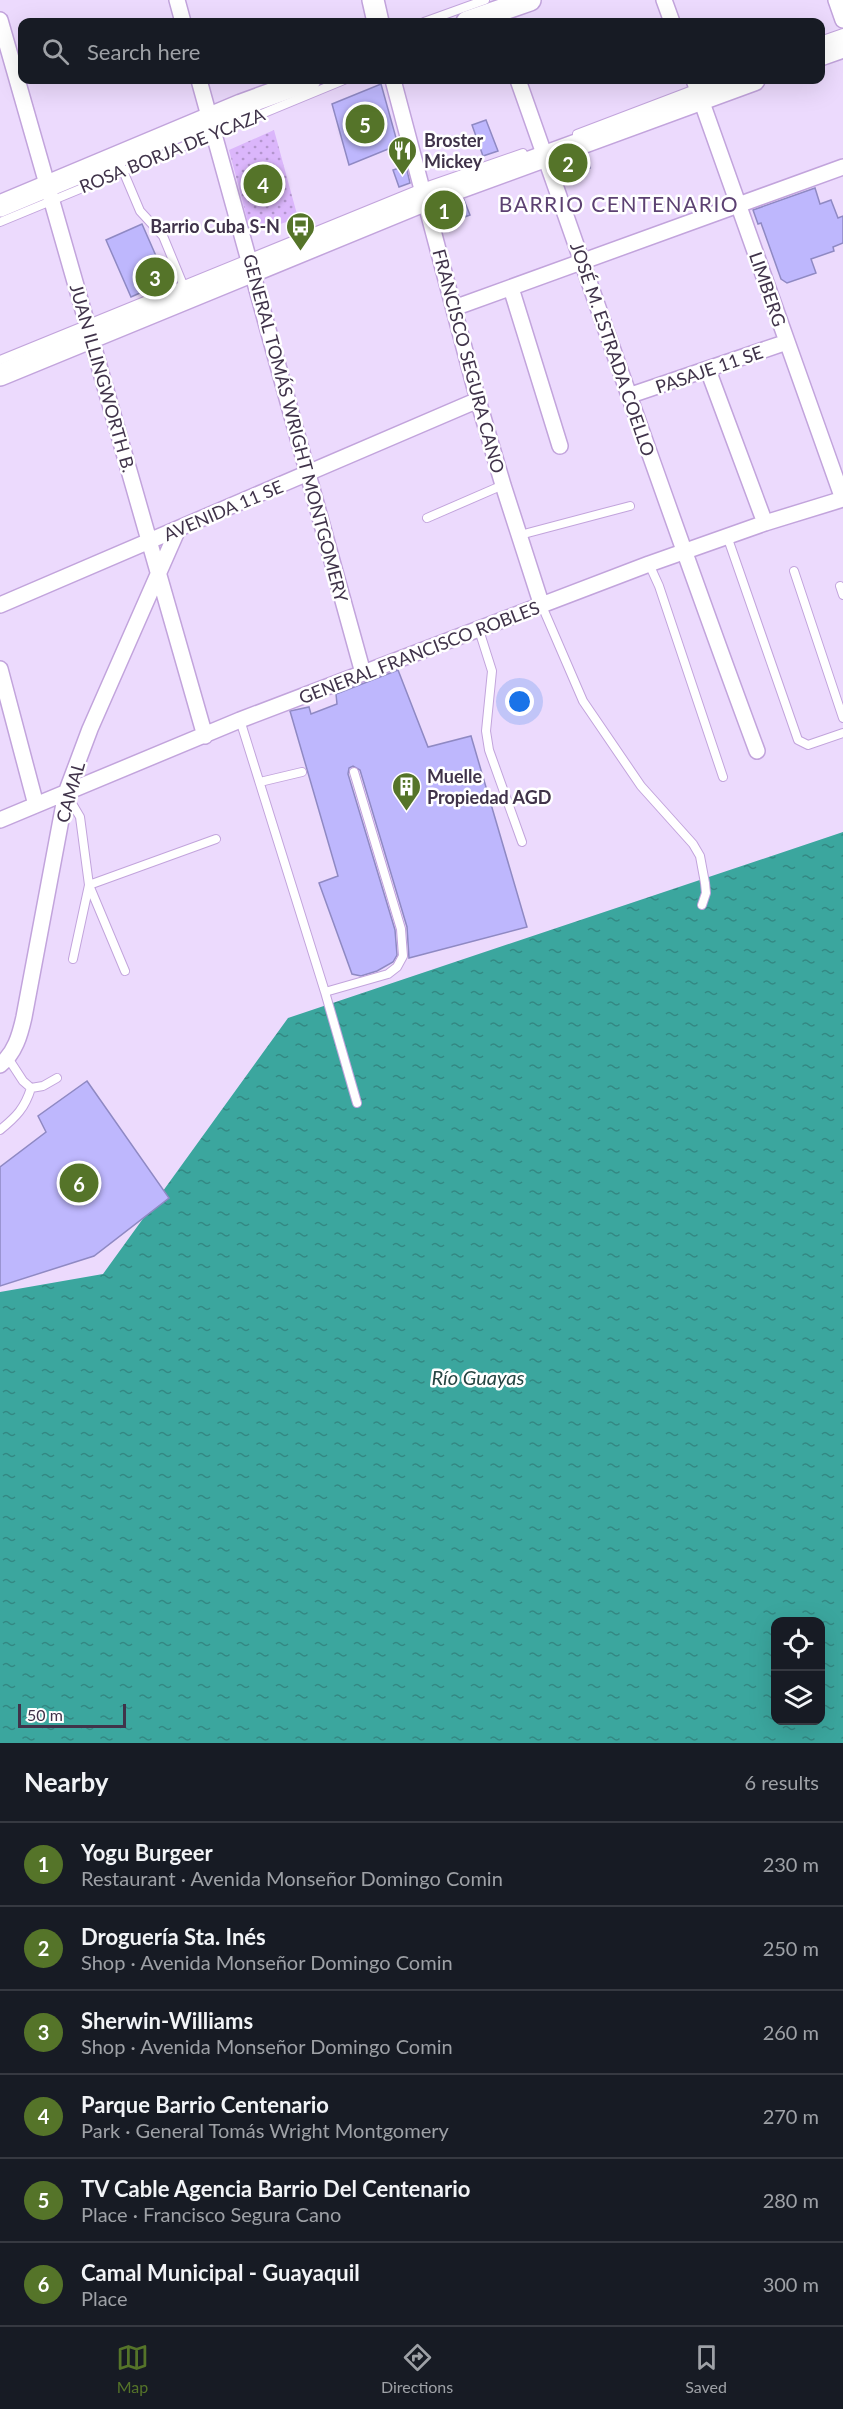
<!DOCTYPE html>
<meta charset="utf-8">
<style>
body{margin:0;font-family:Lato,sans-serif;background:#20242c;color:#f1f3f6}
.controls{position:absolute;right:18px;bottom:18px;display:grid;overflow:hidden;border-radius:12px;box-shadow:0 6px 24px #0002}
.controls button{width:54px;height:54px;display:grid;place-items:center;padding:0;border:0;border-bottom:2px solid #363941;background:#171b24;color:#f1f3f6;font:30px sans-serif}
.scale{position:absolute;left:18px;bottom:15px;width:108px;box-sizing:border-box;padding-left:6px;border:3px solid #40334a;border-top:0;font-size:16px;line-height:21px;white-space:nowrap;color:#40334a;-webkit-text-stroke:4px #fff;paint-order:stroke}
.you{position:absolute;left:520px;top:702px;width:21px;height:21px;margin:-15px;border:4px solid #fff;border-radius:50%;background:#1a73e8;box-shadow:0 0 0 9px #1a73e833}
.badge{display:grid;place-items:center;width:39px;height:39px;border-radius:50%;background:#557429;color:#fff;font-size:20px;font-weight:700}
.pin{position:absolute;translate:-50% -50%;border:3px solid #fff;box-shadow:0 2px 6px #0006}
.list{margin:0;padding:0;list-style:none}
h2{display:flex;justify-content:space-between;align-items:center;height:78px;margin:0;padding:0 24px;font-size:26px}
h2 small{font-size:20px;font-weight:400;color:#9ea1a6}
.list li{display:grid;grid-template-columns:39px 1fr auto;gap:18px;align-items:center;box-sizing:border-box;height:84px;padding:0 24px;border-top:2px solid #363941}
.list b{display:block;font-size:22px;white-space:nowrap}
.list p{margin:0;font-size:20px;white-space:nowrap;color:#9ea1a6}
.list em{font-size:20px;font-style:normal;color:#9ea1a6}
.icon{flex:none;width:33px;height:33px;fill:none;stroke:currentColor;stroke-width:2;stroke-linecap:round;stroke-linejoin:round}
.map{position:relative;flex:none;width:843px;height:1743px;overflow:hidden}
.search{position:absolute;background:#171b24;box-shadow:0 6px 24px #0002;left:18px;right:18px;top:18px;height:66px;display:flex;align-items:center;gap:15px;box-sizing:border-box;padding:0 21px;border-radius:12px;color:#9ea1a6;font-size:22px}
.sheet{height:582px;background:#171b24}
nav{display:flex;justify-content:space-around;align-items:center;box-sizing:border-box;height:84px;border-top:2px solid #363941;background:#171b24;font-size:16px;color:#9ea1a6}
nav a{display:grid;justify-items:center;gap:3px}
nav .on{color:#557429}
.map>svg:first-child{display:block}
</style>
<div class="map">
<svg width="843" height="1743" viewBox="0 0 843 1743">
<defs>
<pattern id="grass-dots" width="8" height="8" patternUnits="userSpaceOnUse" patternTransform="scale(1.5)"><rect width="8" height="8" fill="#dbb6fb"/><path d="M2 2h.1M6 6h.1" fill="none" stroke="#b395cd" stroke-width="1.8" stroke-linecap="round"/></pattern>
<pattern id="water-ripples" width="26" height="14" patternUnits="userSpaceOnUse" patternTransform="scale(1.5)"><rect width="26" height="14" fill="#3ba69e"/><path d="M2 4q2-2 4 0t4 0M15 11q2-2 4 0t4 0" fill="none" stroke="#338883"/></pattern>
</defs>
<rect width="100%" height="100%" fill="#ecdafd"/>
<path fill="url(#grass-dots)" d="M274 130 298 218 251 234 229 150Z"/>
<path fill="url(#water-ripples)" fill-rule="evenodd" d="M843 832V1743H0V1292L103 1274 288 1018ZM776 1622H820V1720H776Z"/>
<path fill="#beb7fd" stroke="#8f89c3" stroke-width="1.5" d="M381 84 398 145 349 165 332 104Z
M486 120 498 151 483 156 472 125Z
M586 155 590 168 568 176 563 163Z
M406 166 410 183 399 187 393 170Z
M815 188 820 204 831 200 838 218 843 216V243L833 247 834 251 811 259 816 273 787 283 781 279 761 223 758 224 753 210Z
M464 200 470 215 445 224 439 209Z
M142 224 167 281 131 297 106 240Z
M398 670 428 747 471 736 527 927 409 958 407 927 360 770 353 766 349 768 348 774 395 930 397 955 393 962 377 971 361 976 352 974 319 883 338 876 290 711 309 707 311 714 337 704 336 694Z
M87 1081 169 1198 94 1256 0 1286V1167L46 1132 38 1116Z"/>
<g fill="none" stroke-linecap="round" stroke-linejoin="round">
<defs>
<path id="lane" d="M424 22 485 0
M820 41 843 33
M577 134 719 80
M121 166 140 211 163 236 184 287
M0 222 344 80
M0 360 422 188 523 153
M427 518 503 485
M520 535 630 506
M727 536 798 740 808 745 843 733
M649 564 659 586 723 777
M794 571 843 718
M840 586 843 595
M542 606 583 701 641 786 693 844 700 856 705 883 706 893 702 905
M479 630 492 671 486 731 489 750 522 842
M240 720 325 992 357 1103
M260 782 302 772
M67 795 80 817 89 885 125 971
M73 959 89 885 216 839
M325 992 388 974 397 967 403 956 401 929 354 772
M8 1058 23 1081 31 1088 43 1086 57 1078
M0 1130C16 1117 25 1108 31 1088"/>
<path id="street" d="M177 0 183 22
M664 0 672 22
M836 0 843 20
M0 20 205 736
M199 80 363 673
M393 80 478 400 503 485 542 606
M518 80C597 303 674 528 757 751
M694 80 843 499
M511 288 560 446
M454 308 843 167
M708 370 765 523
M631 395 787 342
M0 605 478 400
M0 669 36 805
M0 820 240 720 649 564 765 523 843 499
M0 1065C15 1053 20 1035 24 1017L66 793 90 729 178 529"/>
<path id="secondary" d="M373 0 378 22
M467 22 530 0
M820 55 843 47
M0 206 241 105 310 80
M0 375 426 200 754 80"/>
</defs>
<use href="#lane" stroke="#c2a4dc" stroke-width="10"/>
<use href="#street" stroke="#c2a4dc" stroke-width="18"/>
<use href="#secondary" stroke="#c2a4dc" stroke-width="24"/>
<use href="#lane" stroke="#fff" stroke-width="8"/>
<use href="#street" stroke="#fff" stroke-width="15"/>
<use href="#secondary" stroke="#fff" stroke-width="21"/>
</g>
<defs>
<symbol id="restaurant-pin" viewBox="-11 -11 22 30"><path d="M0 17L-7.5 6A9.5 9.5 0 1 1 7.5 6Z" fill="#557429" stroke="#fff"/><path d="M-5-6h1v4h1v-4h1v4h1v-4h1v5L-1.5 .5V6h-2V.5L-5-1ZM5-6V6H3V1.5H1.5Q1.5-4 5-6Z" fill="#fff"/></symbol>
<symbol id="bus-pin" viewBox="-11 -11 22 30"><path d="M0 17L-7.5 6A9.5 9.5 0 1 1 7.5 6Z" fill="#557429" stroke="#fff"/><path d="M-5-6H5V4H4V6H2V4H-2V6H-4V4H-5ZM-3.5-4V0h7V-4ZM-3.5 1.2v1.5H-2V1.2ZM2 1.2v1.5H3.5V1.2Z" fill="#fff"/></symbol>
<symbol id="building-pin" viewBox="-11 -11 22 30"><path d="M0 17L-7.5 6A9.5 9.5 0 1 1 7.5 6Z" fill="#557429" stroke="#fff"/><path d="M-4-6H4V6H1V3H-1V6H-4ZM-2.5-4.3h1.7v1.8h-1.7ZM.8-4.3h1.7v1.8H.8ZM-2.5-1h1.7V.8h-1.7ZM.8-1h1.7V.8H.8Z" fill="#fff"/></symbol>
</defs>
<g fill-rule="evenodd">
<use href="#restaurant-pin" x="386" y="134" width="33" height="45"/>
<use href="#bus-pin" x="284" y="210" width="33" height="45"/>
<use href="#building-pin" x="390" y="770" width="33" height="45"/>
</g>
<g text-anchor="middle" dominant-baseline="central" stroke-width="5" stroke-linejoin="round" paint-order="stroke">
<g font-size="18" font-weight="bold" fill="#40334a" stroke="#fff" text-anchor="start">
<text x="424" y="140">Broster<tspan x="424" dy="21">Mickey</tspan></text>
<text x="280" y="226" text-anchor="end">Barrio Cuba S-N</text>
<text x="427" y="776">Muelle<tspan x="427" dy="21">Propiedad AGD</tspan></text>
</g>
<g font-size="18" fill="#40334a" stroke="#fff">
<text transform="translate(172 150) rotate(-22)">ROSA BORJA DE YCAZA</text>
<text transform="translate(768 289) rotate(71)">LIMBERG</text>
<text transform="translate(613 349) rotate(71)">JOSÉ M. ESTRADA COELLO</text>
<text transform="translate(469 361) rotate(75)">FRANCISCO SEGURA CANO</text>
<text transform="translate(709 369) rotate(-19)">PASAJE 11 SE</text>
<text transform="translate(103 378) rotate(74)">JUAN ILLINGWORTH B.</text>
<text transform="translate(296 428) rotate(75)">GENERAL TOMÁS WRIGHT MONTGOMERY</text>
<text transform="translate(223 510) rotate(-23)">AVENIDA 11 SE</text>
<text transform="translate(419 652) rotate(-21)">GENERAL FRANCISCO ROBLES</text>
<text transform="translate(70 792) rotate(-74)">CAMAL</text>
</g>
<g font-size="20" font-style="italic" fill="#254542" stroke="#fff">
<text x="478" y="1377">Río Guayas</text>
</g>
<g font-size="21" letter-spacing="1.5" fill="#5c4172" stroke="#fff">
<text x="619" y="203">BARRIO CENTENARIO</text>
</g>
</g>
</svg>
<div class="controls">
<button><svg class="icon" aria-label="locate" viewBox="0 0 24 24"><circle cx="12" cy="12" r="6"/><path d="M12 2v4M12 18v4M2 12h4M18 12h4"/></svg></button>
<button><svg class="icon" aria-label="layers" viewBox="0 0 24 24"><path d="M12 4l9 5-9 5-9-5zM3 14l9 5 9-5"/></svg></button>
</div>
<div class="scale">50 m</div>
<div class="you"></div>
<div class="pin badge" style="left:444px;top:210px">1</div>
<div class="pin badge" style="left:568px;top:163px">2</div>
<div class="pin badge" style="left:155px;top:277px">3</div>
<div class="pin badge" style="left:263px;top:184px">4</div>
<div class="pin badge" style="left:365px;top:124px">5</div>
<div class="pin badge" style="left:79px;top:1183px">6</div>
<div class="search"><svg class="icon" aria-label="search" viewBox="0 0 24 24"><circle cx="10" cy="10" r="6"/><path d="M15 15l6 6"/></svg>Search here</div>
</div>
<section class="sheet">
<h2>Nearby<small>6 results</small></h2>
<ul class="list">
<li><span class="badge">1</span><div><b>Yogu Burgeer</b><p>Restaurant · Avenida Monseñor Domingo Comin</p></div><em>230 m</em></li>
<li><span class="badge">2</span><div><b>Droguería Sta. Inés</b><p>Shop · Avenida Monseñor Domingo Comin</p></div><em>250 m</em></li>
<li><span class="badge">3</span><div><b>Sherwin-Williams</b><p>Shop · Avenida Monseñor Domingo Comin</p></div><em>260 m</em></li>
<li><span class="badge">4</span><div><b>Parque Barrio Centenario</b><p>Park · General Tomás Wright Montgomery</p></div><em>270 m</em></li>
<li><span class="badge">5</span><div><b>TV Cable Agencia Barrio Del Centenario</b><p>Place · Francisco Segura Cano</p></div><em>280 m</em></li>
<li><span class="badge">6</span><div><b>Camal Municipal - Guayaquil</b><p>Place</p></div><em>300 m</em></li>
</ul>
</section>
<nav>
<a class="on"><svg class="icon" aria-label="map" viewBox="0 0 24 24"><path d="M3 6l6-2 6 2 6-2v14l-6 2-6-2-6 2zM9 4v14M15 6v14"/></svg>Map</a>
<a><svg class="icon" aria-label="directions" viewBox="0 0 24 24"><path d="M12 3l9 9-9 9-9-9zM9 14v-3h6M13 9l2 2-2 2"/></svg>Directions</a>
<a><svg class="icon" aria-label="saved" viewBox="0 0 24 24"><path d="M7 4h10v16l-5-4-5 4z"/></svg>Saved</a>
</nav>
